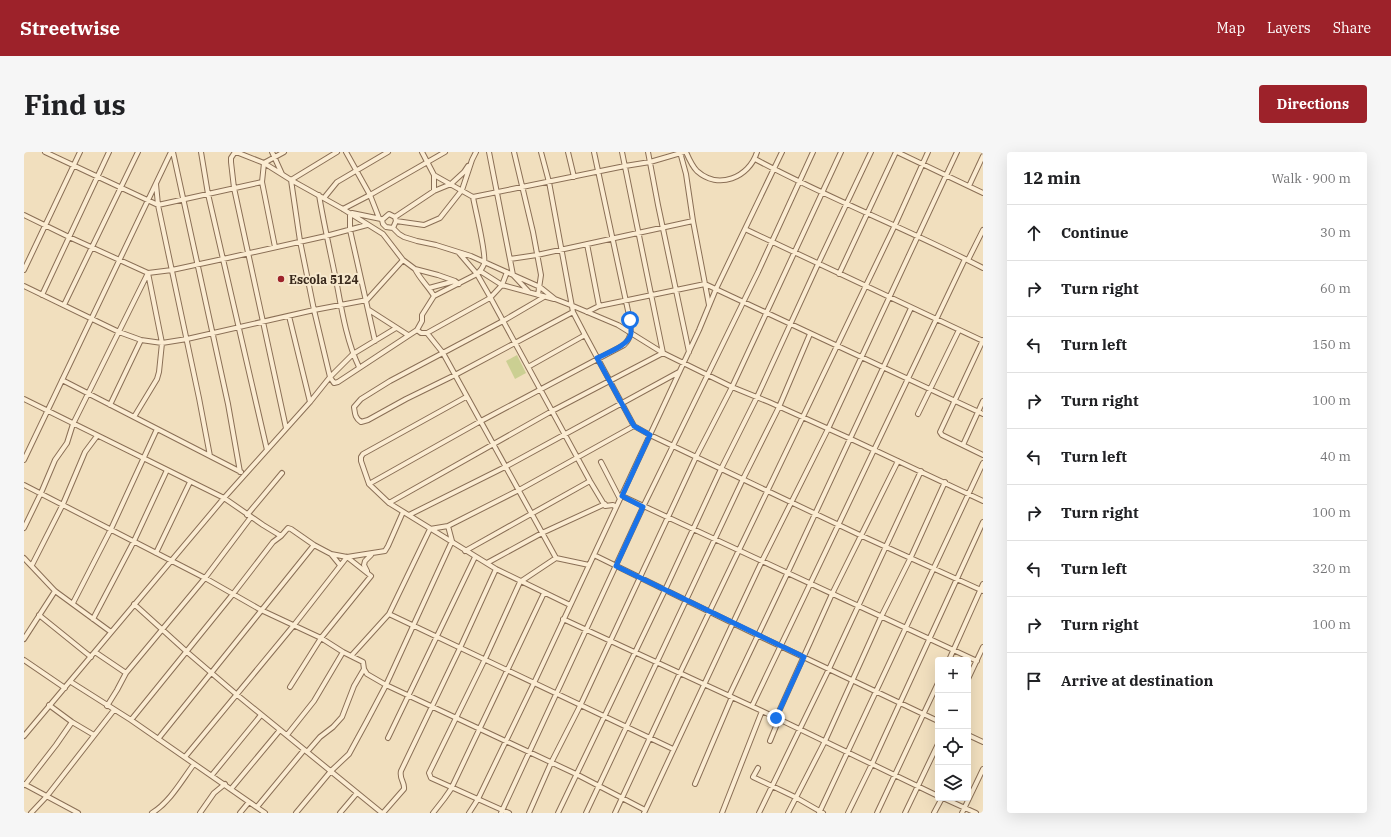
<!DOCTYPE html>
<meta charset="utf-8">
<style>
body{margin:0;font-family:"IBM Plex Serif",serif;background:#f6f6f6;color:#202124}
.controls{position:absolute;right:12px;bottom:12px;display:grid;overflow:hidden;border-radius:4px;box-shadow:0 4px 16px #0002}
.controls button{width:36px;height:36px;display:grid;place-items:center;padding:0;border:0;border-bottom:1px solid #e0e0e0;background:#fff;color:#202124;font:20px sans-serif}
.stop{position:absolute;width:12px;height:12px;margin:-9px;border:3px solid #1a73e8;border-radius:50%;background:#fff}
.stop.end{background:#1a73e8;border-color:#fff;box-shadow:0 1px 4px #0008}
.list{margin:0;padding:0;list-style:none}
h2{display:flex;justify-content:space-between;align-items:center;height:52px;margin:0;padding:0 16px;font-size:17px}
h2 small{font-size:13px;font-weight:400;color:#757577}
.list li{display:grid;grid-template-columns:26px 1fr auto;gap:12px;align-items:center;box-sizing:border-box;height:56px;padding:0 16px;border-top:1px solid #e0e0e0}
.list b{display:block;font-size:15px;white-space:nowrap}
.list em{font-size:13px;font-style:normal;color:#757577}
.icon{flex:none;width:22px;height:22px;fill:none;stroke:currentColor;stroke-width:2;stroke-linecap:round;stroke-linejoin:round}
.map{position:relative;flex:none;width:959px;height:661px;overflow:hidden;border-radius:4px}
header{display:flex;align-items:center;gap:24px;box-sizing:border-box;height:56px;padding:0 20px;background:#9d222a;color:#fff}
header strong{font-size:19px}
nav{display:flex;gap:22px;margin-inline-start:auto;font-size:14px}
.intro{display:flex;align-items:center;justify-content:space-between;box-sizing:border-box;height:96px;padding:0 24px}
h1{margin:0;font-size:28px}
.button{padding:10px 18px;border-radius:4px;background:#9d222a;color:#fff;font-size:14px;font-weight:700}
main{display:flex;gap:24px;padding:0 24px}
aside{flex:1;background:#fff;border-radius:4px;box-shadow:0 4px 16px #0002}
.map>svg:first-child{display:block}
</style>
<header>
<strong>Streetwise</strong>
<nav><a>Map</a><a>Layers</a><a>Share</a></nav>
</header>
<div class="intro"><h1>Find us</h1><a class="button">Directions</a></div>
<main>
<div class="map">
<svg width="959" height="661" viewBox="0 0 959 661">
<rect width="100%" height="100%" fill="#f1dfbe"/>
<path fill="#cbcf92" d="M493 203 502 221 491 227 482 209Z"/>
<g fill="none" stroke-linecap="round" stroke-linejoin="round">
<defs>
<path id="minor" d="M21 0 134 53 238 30
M149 0 204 252 216 320
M177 0 184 42 243 298
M211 0 207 6V10L210 36 262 276
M212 0 240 11 267 28 319 57 359 82 379 108 391 117 414 123 431 129 435 132
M248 0 258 22
M313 0 267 28 276 89 290 158 306 225 310 231 314 230 393 178
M322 0 346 43 355 66
M398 0 410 23V39
M465 0 489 123 505 140
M490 0 509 80 517 123 514 143
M517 0 525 30 549 160 431 223 382 247 344 268 337 270C331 266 331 262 330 255L337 247 366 229 479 169 520 145
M544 0 550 25
M624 0 634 53 665 200
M656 0 662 22 669 69 685 153
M662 0C665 7 668 14 673 19 694 38 725 26 733 0
M873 0 959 41
M731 7C805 47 884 77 959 116
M410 23 449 45C451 57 463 103 460 112 459 115 456 119 453 122L410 144 398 163V169L393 178 397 181H403L419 201 532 406 565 413
M132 32 134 53 175 246 186 304
M945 34 959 4
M295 43C300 73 307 103 313 133 318 160 323 190 335 215
M449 45 601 14 626 10 660 0
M300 46 313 30 364 0
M319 57 346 43 421 0
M326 61V78L351 189
M328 61 357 67
M0 63 45 85 124 121 148 118 199 107 302 84 343 73
M371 65 410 39 427 32 440 20 444 14
M372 69 400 73 416 66 438 38 448 8 452 0
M369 76 372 69 371 65 365 62 358 68 359 72 362 75 369 76 375 82 380 85 393 89 412 93 447 104 489 123 516 135 531 147 549 154 594 173 639 201 708 235 745 250 827 287 959 349
M721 77 959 189
M251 95 238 30 240 11 260 0
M435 101 453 122 465 143 566 329 581 354 589 353 592 355
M486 107 513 103 669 69
M944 108 959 78
M391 117C396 127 404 134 410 144
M0 118 56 0
M456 119 478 133 530 147
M815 122 872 0
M0 134 95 180 117 188 138 191 163 187 290 158 343 148 379 108
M405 136 431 129
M18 143 85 0
M40 153 114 0
M575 154 681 132 959 262
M345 158 384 183
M549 160 561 183 610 274
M563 160 575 154 563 92
M265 164 286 250
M403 181 466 146 478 133 483 120
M959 188 916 280 918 283 959 303
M504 215 561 183
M38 228 217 320
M442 245 339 302 337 305V309L345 332 365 351 472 417 546 453
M0 247 200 346 239 373 257 384 264 376 267 377 290 393 307 402 323 405 361 399 364 394 379 360
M86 253 117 188
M894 262 935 178
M110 265 133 227 135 220 138 191 124 121
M939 293 959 249
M0 308 147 0
M577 310 596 347
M345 332 457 269 600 193C608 185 607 178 606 168L570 0
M0 333 181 426 237 458 297 486 319 500 339 510 340 517 343 522 362 533 552 622 621 658
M598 344 953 509
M365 351 528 259 639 201 598 0
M223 363 258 321
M385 363 481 315 655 220
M0 376 17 341 31 308 43 291 49 272 124 121
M441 399 566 329
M132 401 166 330
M307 402 316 413
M570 403 733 483 914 569
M0 406 31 439 87 480
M463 411 518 381 581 352
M8 413 39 352 61 300 73 284
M343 419 340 413 341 409 347 403
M49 451 87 377 133 277
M110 452 163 500 212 542 358 661
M365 462 406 377 424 374 495 338 610 274 626 283 838 384 959 439
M15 463 67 505
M69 467 110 389 143 318
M539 467 738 559 914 644
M0 487 31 439
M71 500 102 521
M327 504 365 462 649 597
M0 508 41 536
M925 508 959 432
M944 527 959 495
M47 530 107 568 241 661
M266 535 297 486 347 424
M705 544 764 420 887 156
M25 553 48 570 70 583
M83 554 93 538 102 521 181 426 227 365
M728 554 941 107
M752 566 808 442 874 309
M107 568 209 442 249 390 257 384
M263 583 290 549 319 500
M944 583 959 590
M0 584 200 346 286 250 306 225 329 202 372 176
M364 586 451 405
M134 587 290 393
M746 589 755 567
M283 600 296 585 309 575 318 565 330 534 340 517
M161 605 270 473 323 405 347 424
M734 616 729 625 771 645 799 661
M188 623 237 563
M0 632 54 661
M671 632 708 545
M1 633 32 593 48 570
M207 637 256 578
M919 646 952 661
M233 655 280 598
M7 661 23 644 90 558
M128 661C146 650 158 628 170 612
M176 661 190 641 201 632
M216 661 225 650
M272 661 307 619 325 602 343 569 362 533 428 389 424 374
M316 661 333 641
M359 661 380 637C381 630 375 627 377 619L436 496 472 417
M409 661 420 647 427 637 520 441
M445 661 454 647 510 531 675 178 692 137 758 0
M477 661 619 355 734 120 789 0
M485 661 407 626 405 621 461 507 496 430 532 406
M505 661 527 611 557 552 672 305 708 235 817 0
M534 661 641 438 697 317 733 245 794 112 847 0
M562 661 719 327 755 255 786 182
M591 661 656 521 871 73 904 0
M620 661 738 409 804 277 933 0
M698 661 738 559
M735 661 805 517 897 319
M764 661 801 589 857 465 887 405 921 330
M795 661 959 311
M824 661 848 612 959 370
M853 661 914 531
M881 661 914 592
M910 661 918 646
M938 661 959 617"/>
</defs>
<use href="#minor" stroke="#8a6f56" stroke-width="6"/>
<use href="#minor" stroke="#fbecd2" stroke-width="4"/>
</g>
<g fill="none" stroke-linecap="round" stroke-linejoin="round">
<path stroke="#1a73e8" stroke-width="5" d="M606 168C607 172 607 177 607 181 606 193 583 201 573 206L610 274 626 283 598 344 619 355 592 414 780 505 752 566"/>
</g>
<circle fill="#9d222a" stroke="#f7e9ce" stroke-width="1.5" cx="257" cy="127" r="4"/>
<g text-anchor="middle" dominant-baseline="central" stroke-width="4" stroke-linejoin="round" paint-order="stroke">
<g font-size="12" font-weight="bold" fill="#38281b" stroke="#f7e9ce" text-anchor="start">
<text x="265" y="127">Escola 5124</text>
</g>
</g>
</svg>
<div class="controls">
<button>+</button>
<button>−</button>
<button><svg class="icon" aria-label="locate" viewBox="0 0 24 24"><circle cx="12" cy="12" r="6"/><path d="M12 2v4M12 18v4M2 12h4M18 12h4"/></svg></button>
<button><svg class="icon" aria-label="layers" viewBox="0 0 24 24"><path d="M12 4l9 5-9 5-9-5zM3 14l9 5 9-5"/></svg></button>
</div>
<div class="stop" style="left:606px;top:168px"></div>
<div class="stop end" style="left:752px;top:566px"></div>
</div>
<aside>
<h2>12 min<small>Walk · 900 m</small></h2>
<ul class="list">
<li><svg class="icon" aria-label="ahead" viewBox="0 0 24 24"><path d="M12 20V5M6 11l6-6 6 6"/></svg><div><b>Continue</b></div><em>30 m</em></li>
<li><svg class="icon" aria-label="right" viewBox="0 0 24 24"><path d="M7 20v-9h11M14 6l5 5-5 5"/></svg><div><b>Turn right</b></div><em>60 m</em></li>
<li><svg class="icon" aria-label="left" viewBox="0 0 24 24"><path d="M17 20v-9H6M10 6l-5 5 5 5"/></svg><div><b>Turn left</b></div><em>150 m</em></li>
<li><svg class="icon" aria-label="right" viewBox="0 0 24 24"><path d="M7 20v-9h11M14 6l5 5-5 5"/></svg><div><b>Turn right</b></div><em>100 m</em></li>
<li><svg class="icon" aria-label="left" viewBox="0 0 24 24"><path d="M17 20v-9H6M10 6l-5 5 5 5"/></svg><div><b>Turn left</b></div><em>40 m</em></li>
<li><svg class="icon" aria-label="right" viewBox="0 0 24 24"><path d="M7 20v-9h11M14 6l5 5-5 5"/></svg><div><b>Turn right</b></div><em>100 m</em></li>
<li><svg class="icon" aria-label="left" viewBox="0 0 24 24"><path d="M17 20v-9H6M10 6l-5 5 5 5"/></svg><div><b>Turn left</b></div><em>320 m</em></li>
<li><svg class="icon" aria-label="right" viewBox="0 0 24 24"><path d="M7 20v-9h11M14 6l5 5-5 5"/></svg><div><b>Turn right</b></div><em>100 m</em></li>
<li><svg class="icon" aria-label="arrive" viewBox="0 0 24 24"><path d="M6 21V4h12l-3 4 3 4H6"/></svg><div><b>Arrive at destination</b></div></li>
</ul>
</aside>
</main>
